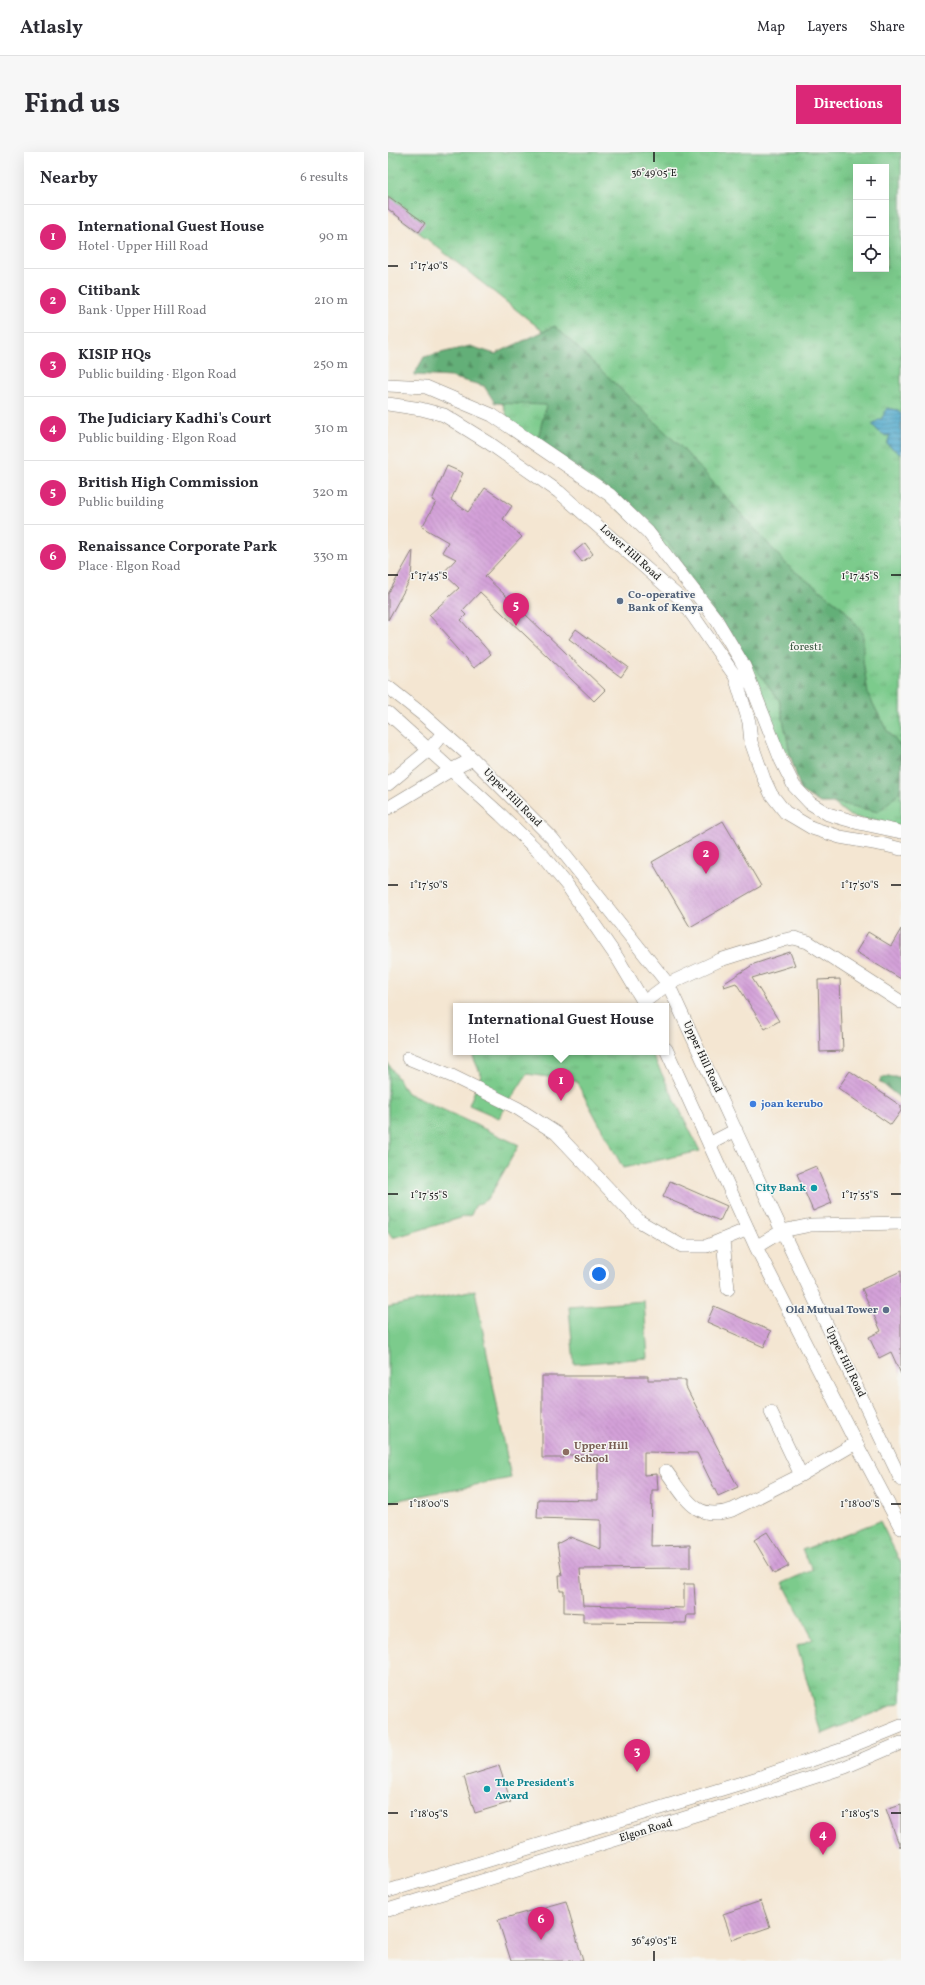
<!DOCTYPE html>
<meta charset="utf-8">
<style>
body{margin:0;font-family:Vollkorn,serif;background:#f7f7f7;color:#2b2b33}
.controls{position:absolute;right:12px;top:12px;display:grid;overflow:hidden;border-radius:0px;box-shadow:0 4px 16px #0002}
.controls button{width:36px;height:36px;display:grid;place-items:center;padding:0;border:0;border-bottom:1px solid #e1e1e2;background:#fff;color:#2b2b33;font:20px sans-serif}
.you{position:absolute;left:211px;top:1122px;width:14px;height:14px;margin:-10px;border:3px solid #fff;border-radius:50%;background:#1a73e8;box-shadow:0 0 0 6px #1a73e833}
.badge{display:grid;place-items:center;width:26px;height:26px;border-radius:50%;background:#db2777;color:#fff;font-size:13px;font-weight:700}
.pin{position:absolute;translate:-50% -33px;filter:drop-shadow(0 1px 2px #0008)}
.pin::after{content:'';position:absolute;top:21px;width:14px;height:12px;background:inherit;clip-path:polygon(0 0,100% 0,50% 100%)}
.popup{position:absolute;left:65px;top:851px;width:216px;height:52px;box-sizing:border-box;display:grid;place-content:center;border-radius:0px;background:#fff;filter:drop-shadow(0 1px 3px #0005);font-size:13px;white-space:nowrap;color:#7c7c81}
.popup b{font-size:15px;color:#2b2b33}
.popup::after{content:'';position:absolute;left:50%;top:100%;margin-left:-8px;border:8px solid transparent;border-top-color:#fff}
.list{margin:0;padding:0;list-style:none}
h2{display:flex;justify-content:space-between;align-items:center;height:52px;margin:0;padding:0 16px;font-size:17px}
h2 small{font-size:13px;font-weight:400;color:#7c7c81}
.list li{display:grid;grid-template-columns:26px 1fr auto;gap:12px;align-items:center;box-sizing:border-box;height:64px;padding:0 16px;border-top:1px solid #e1e1e2}
.list b{display:block;font-size:15px;white-space:nowrap}
.list p{margin:0;font-size:13px;white-space:nowrap;color:#7c7c81}
.list em{font-size:13px;font-style:normal;color:#7c7c81}
.icon{flex:none;width:22px;height:22px;fill:none;stroke:currentColor;stroke-width:2;stroke-linecap:round;stroke-linejoin:round}
.map{position:relative;flex:none;width:513px;height:1809px;overflow:hidden;border-radius:0px}
header{display:flex;align-items:center;gap:24px;box-sizing:border-box;height:56px;padding:0 20px;background:#fff;border-bottom:1px solid #e1e1e2}
header strong{font-size:19px}
nav{display:flex;gap:22px;margin-inline-start:auto;font-size:14px}
.intro{display:flex;align-items:center;justify-content:space-between;box-sizing:border-box;height:96px;padding:0 24px}
h1{margin:0;font-size:28px}
.button{padding:10px 18px;border-radius:0px;background:#db2777;color:#fff;font-size:14px;font-weight:700}
main{display:flex;gap:24px;padding:0 24px}
aside{flex:1;background:#fff;border-radius:0px;box-shadow:0 4px 16px #0002}
.map>svg:first-child{display:block}
</style>
<header>
<strong>Atlasly</strong>
<nav><a>Map</a><a>Layers</a><a>Share</a></nav>
</header>
<div class="intro"><h1>Find us</h1><a class="button">Directions</a></div>
<main>
<aside>
<h2>Nearby<small>6 results</small></h2>
<ul class="list">
<li><span class="badge">1</span><div><b>International Guest House</b><p>Hotel · Upper Hill Road</p></div><em>90 m</em></li>
<li><span class="badge">2</span><div><b>Citibank</b><p>Bank · Upper Hill Road</p></div><em>210 m</em></li>
<li><span class="badge">3</span><div><b>KISIP HQs</b><p>Public building · Elgon Road</p></div><em>250 m</em></li>
<li><span class="badge">4</span><div><b>The Judiciary Kadhi's Court</b><p>Public building · Elgon Road</p></div><em>310 m</em></li>
<li><span class="badge">5</span><div><b>British High Commission</b><p>Public building</p></div><em>320 m</em></li>
<li><span class="badge">6</span><div><b>Renaissance Corporate Park</b><p>Place · Elgon Road</p></div><em>330 m</em></li>
</ul>
</aside>
<div class="map">
<svg width="513" height="1809" viewBox="0 0 513 1809">
<defs>
<pattern id="grass-tufts" width="24" height="20" patternUnits="userSpaceOnUse"><rect width="24" height="20" fill="#7bcb8c"/><path d="M3 7l-1-3M5 7V3M7 7l1-3M15 17l-1-3M17 17v-4M19 17l1-3" fill="none" stroke="#6aae78"/></pattern>
<pattern id="forest-firs" width="22" height="20" patternUnits="userSpaceOnUse"><rect width="22" height="20" fill="#64af78"/><path d="M5 1l3.5 6h-7zM16 11l3.5 6h-7z" fill="#528e62"/></pattern>
<pattern id="water-rules" width="6" height="5" patternUnits="userSpaceOnUse"><rect width="6" height="5" fill="#4ea7cb"/><path d="M0 2.5h6" fill="none" stroke="#4087a4"/></pattern>
<pattern id="building-back-hatch" width="6" height="6" patternUnits="userSpaceOnUse"><rect width="6" height="6" fill="#d3a0d8"/><path d="M-1 5l2 2M0 0l6 6M5-1l2 2" fill="none" stroke="#b589b9"/></pattern>
</defs>
<rect width="100%" height="100%" fill="#f6f6f2"/>
<filter id="ink" filterUnits="userSpaceOnUse"><feTurbulence type="fractalNoise" baseFrequency=".025" numOctaves="2"/><feDisplacementMap in="SourceGraphic" scale="8" xChannelSelector="R" yChannelSelector="G"/><feConvolveMatrix kernelMatrix="1 2 1 2 8 2 1 2 1" color-interpolation-filters="sRGB"/></filter>
<filter id="wash" filterUnits="userSpaceOnUse"><feTurbulence type="fractalNoise" baseFrequency=".012" numOctaves="4" result="noise"/><feDisplacementMap in="SourceGraphic" scale="16" xChannelSelector="R" yChannelSelector="G"/><feGaussianBlur stdDeviation="0.9" result="paint"/><feColorMatrix in="noise" values="0 0 0 0 0 0 0 0 0 0 0 0 0 0 0 0 0 1.4 0 .05"/><feComposite in="paint" operator="in"/></filter>
<g filter="url(#wash)">
<rect width="100%" height="100%" fill="#f4e6d2"/>
<path fill="url(#grass-tufts)" stroke="#4c7454" fill-rule="evenodd" d="M0 0H513V675L462 664 409 623 403 606 389 590 352 504 260 380 123 276 108 233 160 183 0 56ZM468 15H498V117H468Z
M83 900H263L312 999 235 1016 188 929 139 922 111 966 81 953 93 923Z
M0 911 19 941 131 993 100 1047 87 1054 83 1063 4 1086 0 1080Z
M492 1369 513 1411V1550L434 1582 409 1494 425 1487 395 1431 425 1418 414 1398Z"/>
<path fill="url(#forest-firs)" stroke="#40664a" d="M167 174 294 296 401 415 455 456 475 481V508L480 542 498 577 513 595V632L511 641 490 660 450 651H432L413 639 403 606 391 548 331 468 283 394 234 347 150 287 158 253 107 251 96 234 63 225 26 223 36 205 82 194 107 202Z
M495 925H513V947L491 929Z"/>
<path fill="#7bcb8c" stroke="#4c7454" d="M87 1138 123 1326 0 1350V1155Z
M256 1149 260 1206 186 1212 181 1155Z"/>
<path fill="url(#water-rules)" stroke="#356274" d="M499 256 509 258 513 262V303L499 292 502 283 498 284 490 279 484 272 494 266Z"/>
<g id="blocks">
<path fill="url(#building-back-hatch)" d="M0 44 37 71 31 80 0 57Z
M59 314 75 321 63 348 80 360 97 336 124 354 115 367 134 385 97 424 217 538 206 549 92 440 74 459 78 463 73 468 103 502 86 516 60 487 62 486 41 463 71 436 55 421 68 407 54 400 60 390 34 375 48 350 44 348Z
M197 391 205 402 194 410 186 400Z
M25 398 23 426 0 468V442Z
M188 477 240 515 233 525 181 487Z
M335 669 373 734 302 775 264 710Z
M513 777V827L468 800 480 780 503 794Z
M402 800 407 813 364 826 391 869 377 877 348 831 336 835 335 832 363 814V813Z
M452 827 455 899 432 900 430 828Z
M462 919 513 954V959L503 973 450 936Z
M428 1014 444 1051 425 1059 409 1022Z
M282 1029 339 1054 332 1069 275 1045Z
M513 1119V1222L503 1200 491 1206 481 1185 493 1179 474 1137Z
M326 1154 383 1179 376 1195 319 1170Z
M154 1224H260V1228H298V1235L350 1335 330 1344 309 1301 256 1300V1323L269 1322 270 1338H264L263 1394 302 1393V1416L192 1417 195 1453 296 1456V1432H306L308 1463H299L298 1471 195 1470V1461L176 1460V1439H172L171 1423H174L169 1392 182 1385 213 1397V1368L149 1366 150 1347 210 1348V1303H176V1306H154Z
M379 1380 401 1414 386 1422 366 1388Z
M111 1614 123 1650 87 1661 76 1625Z
M513 1652V1694L512 1695 498 1657Z
M178 1749 195 1809H123L110 1768Z
M373 1749 382 1775 344 1788 335 1762Z"/>
</g>
</g>
<g filter="url(#ink)">
<use href="#blocks" fill-opacity="0" stroke="#888177" stroke-width="1"/>
<g fill="none" stroke-linecap="round" stroke-linejoin="round">
<defs>
<path id="minor" d="M0 233 38 235 104 263 222 343 260 380 328 467 356 514 393 608 406 634 422 651 440 662 471 671 513 680
M0 252 33 257 56 263 101 291 171 340 294 448 347 524 361 570 363 590 376 627 383 642 397 660 424 676 452 685 497 693 513 697
M0 535 34 562 85 607 164 686 280 832 394 1079 513 1328
M0 561 113 663 156 705 179 733 230 807 258 854
M0 632 41 598 55 581
M0 656 63 618 85 607
M256 850 280 832 332 808 396 788 406 786 420 790 513 850
M278 897 368 1095 468 1291 513 1376
M20 906 64 924 129 956 168 981 251 1069 294 1094H319L360 1077
M321 992 348 978
M335 1089 340 1137
M368 1095 394 1079 423 1073 513 1071
M383 1260 413 1323
M278 1319C298 1346 307 1370 344 1358L413 1323 468 1291
M0 1739 370 1626 456 1597 513 1574
M0 1758 352 1649 457 1615 513 1591"/>
</defs>
<use href="#minor" stroke="#888177" stroke-width="14"/>
<use href="#minor" stroke="#fff" stroke-width="13"/>
</g>
</g>
<path fill="none" stroke="#1c1c1c" stroke-width="1.5" d="M266 0V10M0 114H10M0 423H10M503 423H513M0 733H10M503 733H513M0 1042H10M503 1042H513M0 1352H10M503 1352H513M0 1661H10M503 1661H513M266 1799V1809"/>
<g fill="#5c6f8a" stroke="#f6f6f2" stroke-width="1.5">
<circle cx="232" cy="449" r="4"/>
<circle cx="498" cy="1158" r="4"/>
</g>
<circle fill="#3f7fe0" stroke="#f6f6f2" stroke-width="1.5" cx="365" cy="952" r="4"/>
<g fill="#0f9aa8" stroke="#f6f6f2" stroke-width="1.5">
<circle cx="426" cy="1036" r="4"/>
<circle cx="99" cy="1637" r="4"/>
</g>
<circle fill="#8d6e63" stroke="#f6f6f2" stroke-width="1.5" cx="178" cy="1300" r="4"/>
<g text-anchor="middle" dominant-baseline="central" stroke-width="3" stroke-linejoin="round" paint-order="stroke">
<g font-size="11" fill="#1c1c1c" stroke="#f6f6f2">
<text transform="translate(242 401) rotate(42)">Lower Hill Road</text>
<text transform="translate(124 646) rotate(45)">Upper Hill Road</text>
<text transform="translate(314 905) rotate(65)">Upper Hill Road</text>
<text transform="translate(457 1210) rotate(64)">Upper Hill Road</text>
<text transform="translate(258 1679) rotate(-17)">Elgon Road</text>
</g>
<g font-size="11" font-weight="bold" fill="#4e5e75" stroke="#f6f6f2" text-anchor="start">
<text x="240" y="443">Co-operative<tspan x="240" dy="13">Bank of Kenya</tspan></text>
<text x="490" y="1158" text-anchor="end">Old Mutual Tower</text>
</g>
<g font-size="11" fill="#3d5943" stroke="#f6f6f2">
<text x="418" y="495">forest1</text>
</g>
<g font-size="11" font-weight="bold" fill="#366cbe" stroke="#f6f6f2" text-anchor="start">
<text x="373" y="952">joan kerubo</text>
</g>
<g font-size="11" font-weight="bold" fill="#0d838f" stroke="#f6f6f2" text-anchor="end">
<text x="418" y="1036">City Bank</text>
<text x="107" y="1631" text-anchor="start">The President's<tspan x="107" dy="13">Award</tspan></text>
</g>
<g font-size="11" font-weight="bold" fill="#785e54" stroke="#f6f6f2" text-anchor="start">
<text x="186" y="1294">Upper Hill<tspan x="186" dy="13">School</tspan></text>
</g>
</g>
<g font-size="10" text-anchor="middle" fill="#1c1c1c" stroke="#f6f6f2" stroke-width="3" stroke-linejoin="round" paint-order="stroke">
<text x="266" y="24">36°49'05"E</text>
<text x="41" y="117">1°17'40"S</text>
<text x="41" y="427">1°17'45"S</text>
<text x="472" y="427">1°17'45"S</text>
<text x="41" y="736">1°17'50"S</text>
<text x="472" y="736">1°17'50"S</text>
<text x="41" y="1046">1°17'55"S</text>
<text x="472" y="1046">1°17'55"S</text>
<text x="41" y="1355">1°18'00"S</text>
<text x="472" y="1355">1°18'00"S</text>
<text x="41" y="1665">1°18'05"S</text>
<text x="472" y="1665">1°18'05"S</text>
<text x="266" y="1792">36°49'05"E</text>
</g>
</svg>
<div class="controls">
<button>+</button>
<button>−</button>
<button><svg class="icon" aria-label="locate" viewBox="0 0 24 24"><circle cx="12" cy="12" r="6"/><path d="M12 2v4M12 18v4M2 12h4M18 12h4"/></svg></button>
</div>
<div class="you"></div>
<div class="pin badge" style="left:173px;top:949px">1</div>
<div class="popup"><b>International Guest House</b>Hotel</div>
<div class="pin badge" style="left:318px;top:722px">2</div>
<div class="pin badge" style="left:249px;top:1620px">3</div>
<div class="pin badge" style="left:435px;top:1703px">4</div>
<div class="pin badge" style="left:128px;top:474px">5</div>
<div class="pin badge" style="left:153px;top:1788px">6</div>
</div>
</main>
